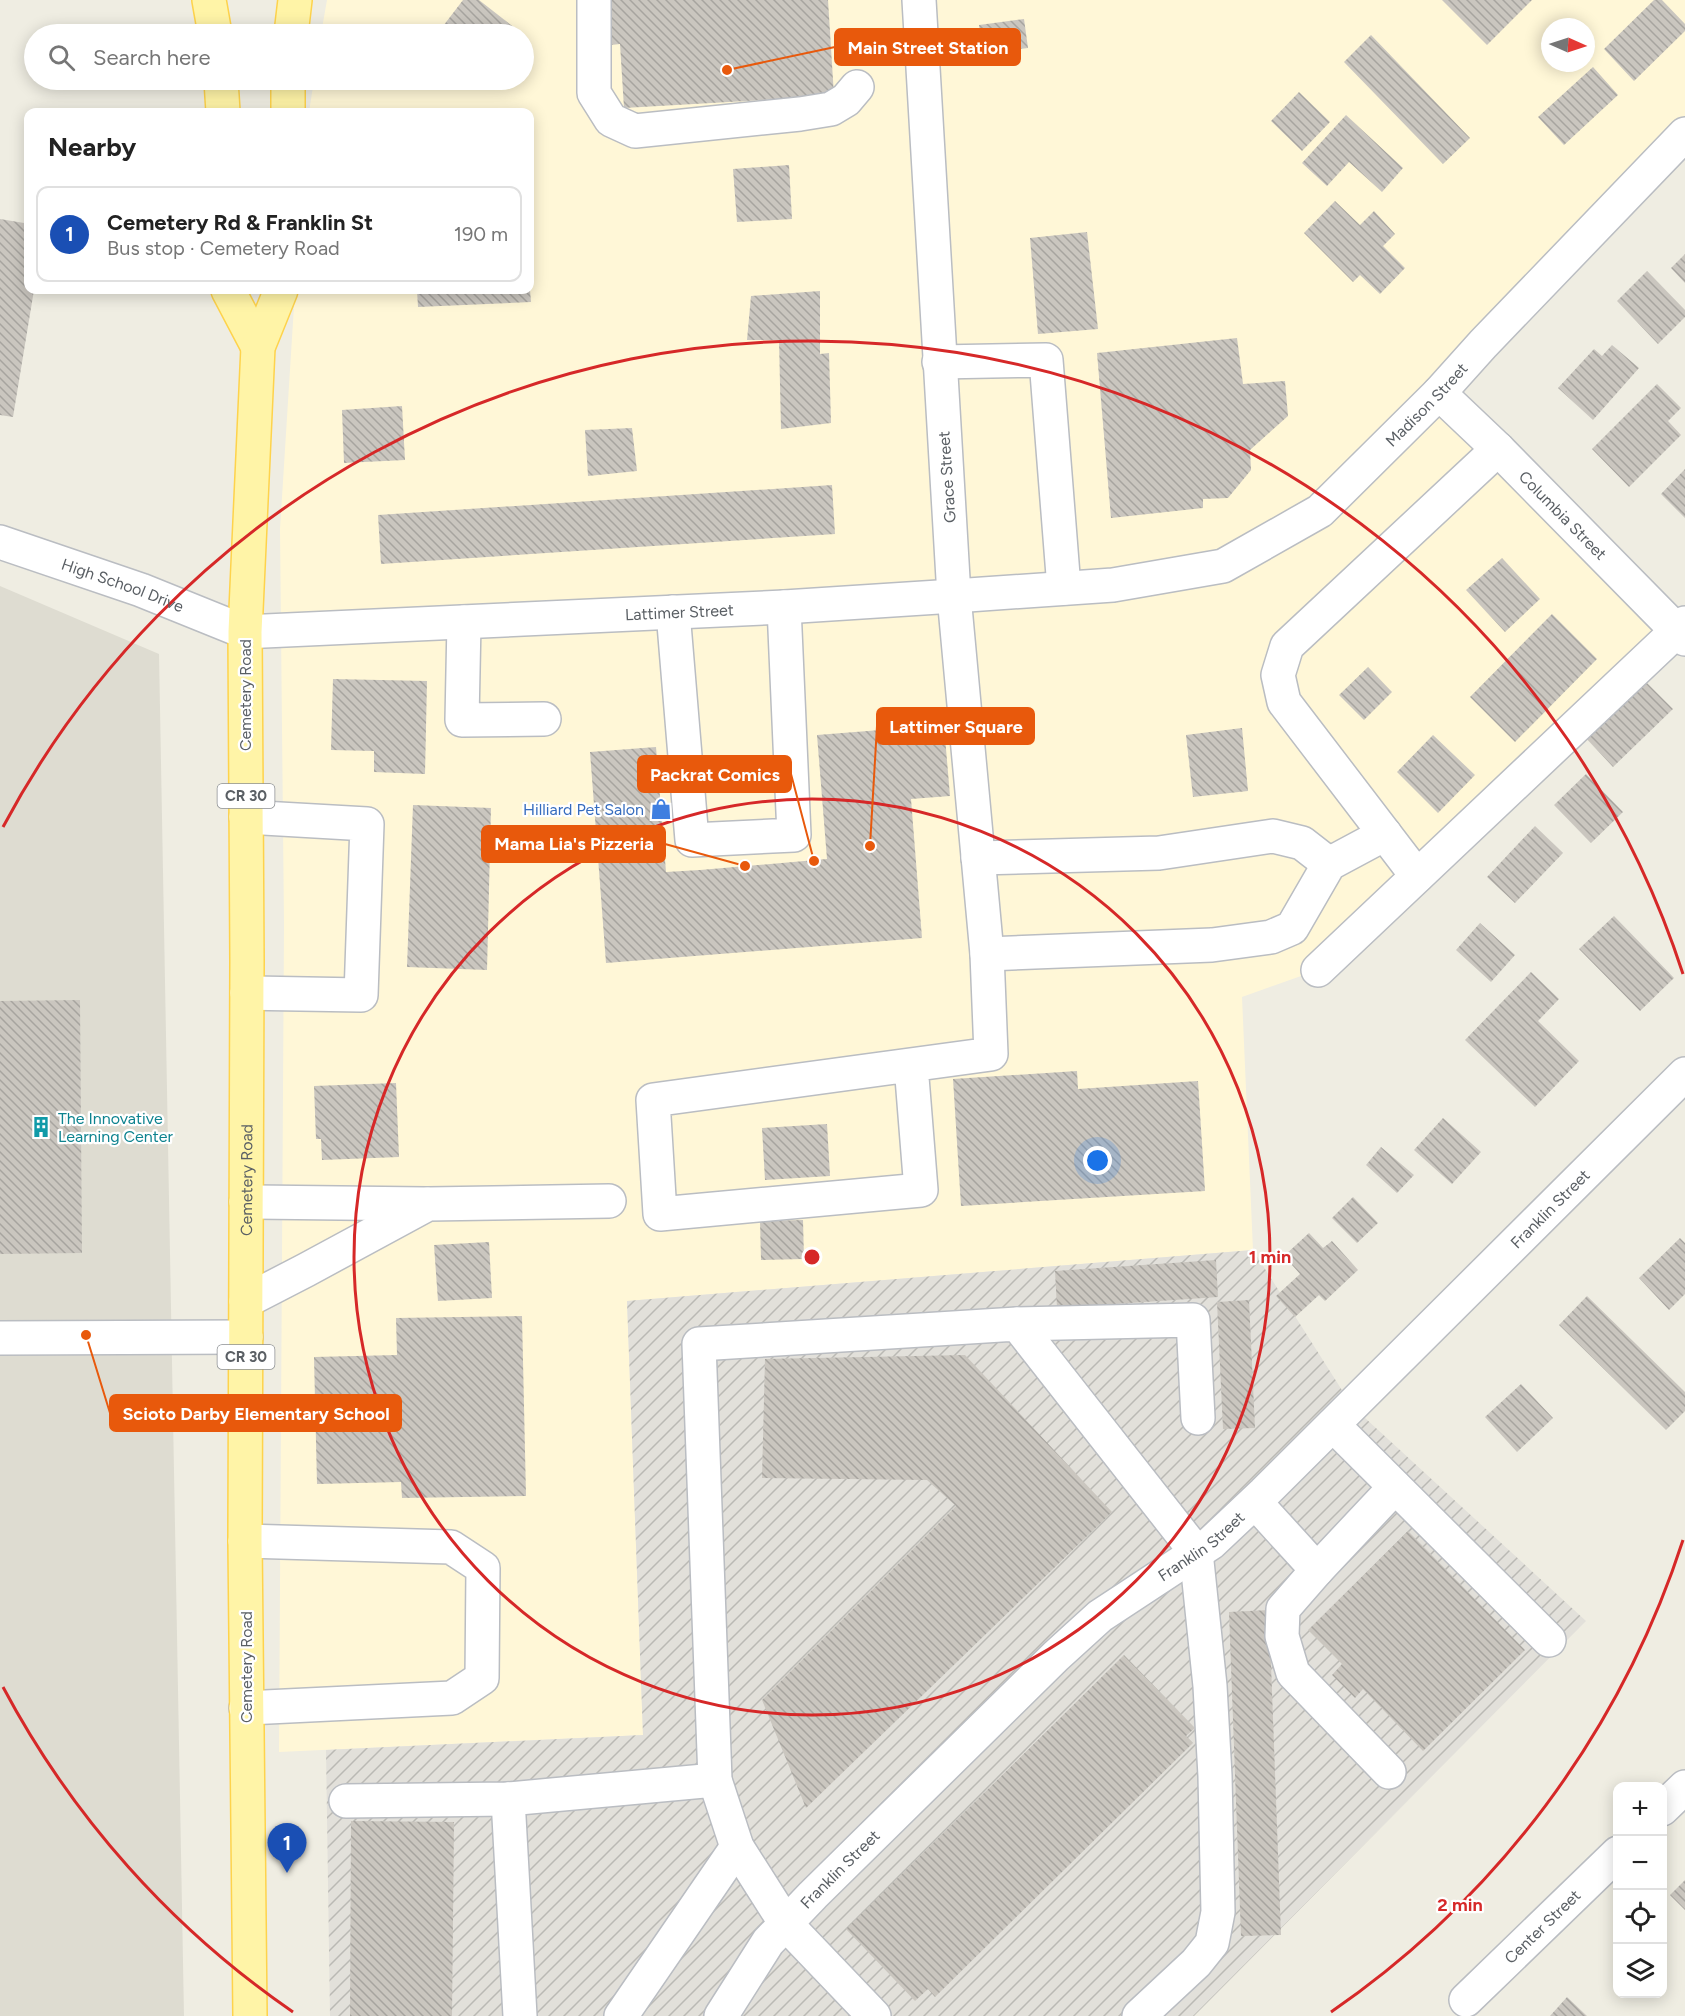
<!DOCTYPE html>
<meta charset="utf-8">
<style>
body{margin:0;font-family:Figtree,sans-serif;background:#f2f2f2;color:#222}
.controls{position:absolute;right:18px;bottom:18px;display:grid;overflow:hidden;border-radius:12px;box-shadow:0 3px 15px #0003}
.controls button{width:54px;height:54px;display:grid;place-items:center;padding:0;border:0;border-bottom:2px solid #e0e0e0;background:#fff;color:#222;font:30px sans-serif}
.compass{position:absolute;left:1541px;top:18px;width:54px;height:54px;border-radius:50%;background:#fff;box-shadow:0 3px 15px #0003;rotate:93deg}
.you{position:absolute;left:1098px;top:1161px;width:21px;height:21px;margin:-15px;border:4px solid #fff;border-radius:50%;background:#1a73e8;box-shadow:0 0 0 9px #1a73e833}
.badge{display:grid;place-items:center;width:39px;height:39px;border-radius:50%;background:#f8381f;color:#fff;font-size:20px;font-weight:700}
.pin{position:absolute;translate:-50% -50px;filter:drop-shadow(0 2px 3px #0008)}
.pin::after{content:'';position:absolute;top:32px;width:21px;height:18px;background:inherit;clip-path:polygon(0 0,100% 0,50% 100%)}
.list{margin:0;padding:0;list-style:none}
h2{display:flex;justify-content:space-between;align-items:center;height:78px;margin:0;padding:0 24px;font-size:26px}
h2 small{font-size:20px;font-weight:400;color:#767676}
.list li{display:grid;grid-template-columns:39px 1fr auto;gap:18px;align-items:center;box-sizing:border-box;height:96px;margin:0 12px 12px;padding:0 12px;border:2px solid #e0e0e0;border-radius:12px}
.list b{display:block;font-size:22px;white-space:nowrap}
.list p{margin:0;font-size:20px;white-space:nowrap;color:#767676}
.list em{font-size:20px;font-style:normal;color:#767676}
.icon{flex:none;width:33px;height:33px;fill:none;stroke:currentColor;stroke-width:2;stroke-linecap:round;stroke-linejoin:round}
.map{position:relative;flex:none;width:1685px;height:2016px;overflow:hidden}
.search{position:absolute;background:#fff;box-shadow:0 3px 15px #0003;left:24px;top:24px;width:510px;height:66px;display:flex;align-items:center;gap:15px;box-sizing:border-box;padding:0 21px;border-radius:33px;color:#767676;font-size:22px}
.panel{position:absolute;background:#fff;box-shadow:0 3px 15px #0003;left:24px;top:108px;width:510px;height:186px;border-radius:12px}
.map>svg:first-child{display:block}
</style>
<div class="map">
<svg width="1685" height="2016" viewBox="0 0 1685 2016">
<defs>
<pattern id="industrial-furrows" width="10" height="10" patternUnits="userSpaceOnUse" patternTransform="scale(1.5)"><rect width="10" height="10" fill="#e2e0da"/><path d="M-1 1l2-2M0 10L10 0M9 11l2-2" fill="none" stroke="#bab9b4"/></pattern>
<pattern id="building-back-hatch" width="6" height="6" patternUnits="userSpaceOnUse" patternTransform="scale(1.5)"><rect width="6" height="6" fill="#cac6bf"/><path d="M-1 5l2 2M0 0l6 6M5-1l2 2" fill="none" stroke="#a7a49f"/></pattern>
</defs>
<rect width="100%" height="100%" fill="#efede2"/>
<path fill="#fff7d7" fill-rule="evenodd" d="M327 0H1685V155L1439 393 1677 631 1318 970 1242 997 1253 1250 627 1301 643 1735 279 1752 284 925 280 529 295 290H530V112H309L314 80H524V34H321ZM1550 27H1586V63H1550Z"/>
<path fill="url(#industrial-furrows)" d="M1253 1250 1352 1406 1586 1621 1194 2016H330L326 1750 643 1735 627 1301Z"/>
<path fill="#dedcd1" d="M0 586 159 654 184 2016H0Z"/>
<path fill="url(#building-back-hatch)" d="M463 0H479L520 32 518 34H437Z
M608 0H828L834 96 624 108 620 44 611 45Z
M1442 0H1532L1487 45Z
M1654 0H1662L1685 24V31L1634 81 1604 49Z
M1024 19 1028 48 983 54 979 25Z
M1371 35 1470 138 1443 164 1344 62Z
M1593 67 1618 95 1564 145 1538 117Z
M450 80H470L462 89Z
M1299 92 1330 122 1302 151 1271 121Z
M1346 115 1403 168 1382 192 1349 162 1327 186 1302 163Z
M789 165 792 219 737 222 733 169Z
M1335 201 1360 225 1374 211 1395 234 1383 246 1405 268 1380 294 1360 275 1353 282 1304 233Z
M0 219 24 223 28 230V290H34L13 417 0 415Z
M1087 232 1098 329 1038 334 1030 238Z
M1685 254V283L1671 268Z
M1647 271 1685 310V317L1658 344 1617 301Z
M417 290H530L531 302 418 307Z
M820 291V354L829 353 831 423 781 429 779 340H747L751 296Z
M1237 338 1243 384 1285 381 1288 416 1250 450 1251 470 1228 498 1203 499V508L1111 518 1097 353Z
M1612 345 1639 368 1593 420 1558 388 1594 349 1602 356Z
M1657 384 1681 408 1668 421 1681 435 1629 487 1592 449Z
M402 406 405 460 344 463 342 410Z
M632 428 637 471 588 476 585 430Z
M1685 469V518L1661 494Z
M832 485 835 534 381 564 378 515Z
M1502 558 1540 599 1505 632 1466 590Z
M1552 614 1597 659 1515 742 1470 697Z
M1368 667 1392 692 1364 720 1339 695Z
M333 679 427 681 425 774 374 772V751L331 750Z
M1643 679 1673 709 1613 767 1584 736Z
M944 725 950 796 911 799 922 938 606 963 590 752 656 747 666 872 700 870 827 859 817 735Z
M1242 728 1248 791 1193 797 1186 735Z
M1433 735 1475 775 1438 813 1397 772Z
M1586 774 1623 812 1591 843 1554 805Z
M413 805 491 808 487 970 407 967Z
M1535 826 1563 853 1515 903 1487 877Z
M1614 916 1674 978 1640 1011 1579 949Z
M1480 923 1515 955 1491 982 1456 950Z
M1531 972 1559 999 1538 1021 1579 1061 1535 1107 1465 1040Z
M80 1000 82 1253 0 1254V1001Z
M1077 1071 1078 1089 1198 1081 1205 1191 961 1206 953 1079Z
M396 1083 399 1157 322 1160 321 1139H316L314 1086Z
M1443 1118 1481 1152 1452 1184 1414 1150Z
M827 1124 830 1176 765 1180 762 1128Z
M1381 1147 1414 1175 1397 1193 1366 1165Z
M1353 1197 1378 1223 1357 1243 1332 1218Z
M803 1220 804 1259 761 1260 760 1221Z
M1309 1233 1323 1248 1332 1241 1358 1270 1325 1301 1319 1295 1295 1317 1276 1296 1300 1274 1284 1256Z
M1680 1238 1685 1243V1294L1669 1310 1639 1278Z
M489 1242 492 1298 438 1301 434 1245Z
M1216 1260 1218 1297 1057 1308 1055 1271Z
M1587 1296 1685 1392V1411L1666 1430 1559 1325Z
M1249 1300 1255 1428 1223 1429 1217 1302Z
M522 1316 526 1496 402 1498 401 1482 317 1484 314 1357 397 1355 396 1318Z
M965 1355 1112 1512 806 1808 762 1700 956 1506 927 1480 762 1478 765 1359Z
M1521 1384 1553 1418 1517 1452 1485 1417Z
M1408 1531 1525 1650 1423 1751 1363 1689 1355 1698 1332 1675 1342 1664 1308 1630Z
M1269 1610 1281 1935 1241 1936 1229 1612Z
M1124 1655 1195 1728 1186 1736 1193 1743 935 1997 928 1989 915 2001 846 1929Z
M351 1821 454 1822 452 2016H350Z
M1685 1880V1910L1670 1895Z
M1567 1997 1587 2016H1550Z"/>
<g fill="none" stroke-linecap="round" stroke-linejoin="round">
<defs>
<g id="minor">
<path d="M594 0V93L611 120 635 131 800 114 831 109 846 100 857 87"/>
<path d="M939 362 1046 360 1064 588"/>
<path id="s1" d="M1439 393 1498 449 1685 639"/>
<path id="s2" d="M0 542 141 590 245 632 784 607 954 596 1113 585 1223 566 1320 511 1439 393 1483 344 1685 134"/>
<path d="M673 612 692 840 794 835 784 607"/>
<path d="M464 622 462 720 544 719"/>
<path d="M246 817 367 824 361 995 247 993"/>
<path d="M978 858 1159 853 1273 836 1302 843 1329 864"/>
<path d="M1417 876 1284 702 1278 675 1287 646 1498 449"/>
<path d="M987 954 1212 945 1271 937 1292 928 1329 864 1385 834"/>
<path d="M1318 970 1685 623"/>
<path d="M911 1065 921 1190 660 1214 653 1100 991 1054 987 954 954 596 919 0"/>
<path d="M246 1202 426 1204"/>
<path d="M246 1301 306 1270 428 1204 609 1201"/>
<path d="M1017 1324 1193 1320 1198 1418"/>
<path d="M0 1338 246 1337"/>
<path d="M1333 1425 1549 1640"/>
<path d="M1255 1502 1317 1570 1283 1609 1282 1636 1293 1673 1389 1772"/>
<path d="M245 1541 451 1547 483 1568 482 1678 452 1698 246 1708"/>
<path d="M1317 1570 1395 1487"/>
<path d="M508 1799 520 2016"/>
<path d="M346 1801 508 1799 715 1780"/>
<path d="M1662 1809 1685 1787"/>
<path id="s3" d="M1466 2000 1618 1853"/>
<path d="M621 2016 737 1847"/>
<path id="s4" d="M721 2016 768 1942 813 1895 1056 1656 1100 1616 1211 1543 1264 1493 1685 1074"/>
<path d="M874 2016 786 1924 737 1847 715 1780 699 1344 1017 1324 1196 1552 1210 1686 1215 1776 1218 1912 1212 1943 1196 1963 1139 2016"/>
</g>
<g id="major">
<path d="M209 0 215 34"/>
<path d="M291 34 295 0"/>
<path d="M221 80 223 112"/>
<path d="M288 112V80"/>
<path d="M228 290 258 347"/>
<path id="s5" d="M250 2016 245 1541 247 961 245 632 258 347 281 290"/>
</g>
</defs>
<use href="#minor" stroke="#babdc2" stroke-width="36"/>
<use href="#major" stroke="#fed34c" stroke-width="36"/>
<use href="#minor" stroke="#fff" stroke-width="33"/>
<use href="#major" stroke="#fff4a7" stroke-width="33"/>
</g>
<g fill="none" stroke="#d62828" stroke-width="3">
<circle cx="812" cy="1257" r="458"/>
<path d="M1683 1540A916 916 0 0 1 1331 2012M293 2012A916 916 0 0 1 3 1687M3 827A916 916 0 0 1 1683 974"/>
</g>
<defs>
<symbol id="shop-bare" viewBox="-9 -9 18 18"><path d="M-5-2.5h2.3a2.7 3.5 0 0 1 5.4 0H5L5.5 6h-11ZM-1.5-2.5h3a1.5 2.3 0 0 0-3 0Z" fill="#3f7fe0" stroke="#fff" stroke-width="2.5" paint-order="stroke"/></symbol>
<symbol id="building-bare" viewBox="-9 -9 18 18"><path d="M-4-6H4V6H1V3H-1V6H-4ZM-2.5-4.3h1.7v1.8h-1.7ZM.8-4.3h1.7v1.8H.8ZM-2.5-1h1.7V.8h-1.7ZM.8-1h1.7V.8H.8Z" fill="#0f9aa8" stroke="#fff" stroke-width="2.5" paint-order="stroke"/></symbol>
</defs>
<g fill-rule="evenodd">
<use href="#shop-bare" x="646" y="794" width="30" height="30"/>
<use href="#building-bare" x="26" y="1112" width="30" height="30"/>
</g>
<g text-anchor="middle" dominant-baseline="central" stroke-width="4.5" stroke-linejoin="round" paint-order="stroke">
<g fill="#fff" stroke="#8c8f92" stroke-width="1.5">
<rect x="217.5" y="784" width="57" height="24" rx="4.5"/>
<rect x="217.5" y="1345" width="57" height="24" rx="4.5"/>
</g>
<g font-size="15" font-weight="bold" fill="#5a5f64">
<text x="246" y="796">CR 30</text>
<text x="246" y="1357">CR 30</text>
</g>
<g font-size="16" fill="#5a5f64" stroke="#fff">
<text stroke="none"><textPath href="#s2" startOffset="1504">Madison Street</textPath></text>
<text transform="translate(947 477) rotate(-94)">Grace Street</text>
<text stroke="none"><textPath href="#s1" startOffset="174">Columbia Street</textPath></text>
<text stroke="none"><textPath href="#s2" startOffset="130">High School Drive</textPath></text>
<text stroke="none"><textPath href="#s2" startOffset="696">Lattimer Street</textPath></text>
<text transform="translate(245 695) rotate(-90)">Cemetery Road</text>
<text stroke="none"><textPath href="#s5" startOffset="836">Cemetery Road</textPath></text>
<text stroke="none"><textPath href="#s4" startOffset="1162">Franklin Street</textPath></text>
<text stroke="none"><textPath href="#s4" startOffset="676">Franklin Street</textPath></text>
<text transform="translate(246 1667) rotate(-90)">Cemetery Road</text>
<text stroke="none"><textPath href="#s4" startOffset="190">Franklin Street</textPath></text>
<text stroke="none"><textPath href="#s3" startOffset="106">Center Street</textPath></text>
</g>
<g font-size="16" fill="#366cbe" stroke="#fff" text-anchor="end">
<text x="644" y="809">Hilliard Pet Salon</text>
</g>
<g font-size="16" fill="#0d838f" stroke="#fff" text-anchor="start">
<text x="58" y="1118">The Innovative<tspan x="58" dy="18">Learning Center</tspan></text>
</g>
</g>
<circle cx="812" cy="1257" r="9" fill="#d62828" stroke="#fff" stroke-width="3"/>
<g font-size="18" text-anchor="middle" font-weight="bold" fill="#d62828" stroke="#fff" stroke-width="4.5" stroke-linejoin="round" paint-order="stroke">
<text x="1270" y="1263">1 min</text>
<text x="1460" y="1911">2 min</text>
</g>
<path fill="none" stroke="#e8590c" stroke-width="2" d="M727 70L835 47M870 846L877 726M814 861L791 774M745 866L665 844M86 1335L110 1413"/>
<g fill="#e8590c" stroke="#fff" stroke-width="2">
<circle cx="727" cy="70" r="6"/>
<circle cx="870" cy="846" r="6"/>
<circle cx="814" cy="861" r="6"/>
<circle cx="745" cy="866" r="6"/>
<circle cx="86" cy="1335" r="6"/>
</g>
<g fill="#e8590c" stroke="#e8590c" stroke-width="2">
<rect x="835" y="29" width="185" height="36" rx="6"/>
<rect x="877" y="708" width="157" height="36" rx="6"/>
<rect x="638" y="756" width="153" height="36" rx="6"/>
<rect x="482" y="826" width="183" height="36" rx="6"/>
<rect x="110" y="1395" width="291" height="36" rx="6"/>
</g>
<g font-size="18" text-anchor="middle" font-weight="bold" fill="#fff">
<text x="928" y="54">Main Street Station</text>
<text x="956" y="733">Lattimer Square</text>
<text x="715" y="781">Packrat Comics</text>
<text x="574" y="850">Mama Lia's Pizzeria</text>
<text x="256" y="1420">Scioto Darby Elementary School</text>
</g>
</svg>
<div class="controls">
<button>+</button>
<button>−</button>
<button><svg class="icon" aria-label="locate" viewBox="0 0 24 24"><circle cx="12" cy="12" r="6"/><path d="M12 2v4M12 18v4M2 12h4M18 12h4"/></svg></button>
<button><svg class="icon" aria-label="layers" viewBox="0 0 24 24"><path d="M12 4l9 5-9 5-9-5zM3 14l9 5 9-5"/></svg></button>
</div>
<svg class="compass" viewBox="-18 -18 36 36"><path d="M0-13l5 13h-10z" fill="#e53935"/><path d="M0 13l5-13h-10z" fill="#767676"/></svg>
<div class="you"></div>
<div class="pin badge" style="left:287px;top:1873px;background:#1a4fb4">1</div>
<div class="search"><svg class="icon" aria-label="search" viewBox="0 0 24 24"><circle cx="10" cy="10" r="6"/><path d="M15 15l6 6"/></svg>Search here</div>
<section class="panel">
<h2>Nearby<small></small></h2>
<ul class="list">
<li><span class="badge" style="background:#1a4fb4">1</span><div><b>Cemetery Rd &amp; Franklin St</b><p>Bus stop · Cemetery Road</p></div><em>190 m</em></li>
</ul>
</section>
</div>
